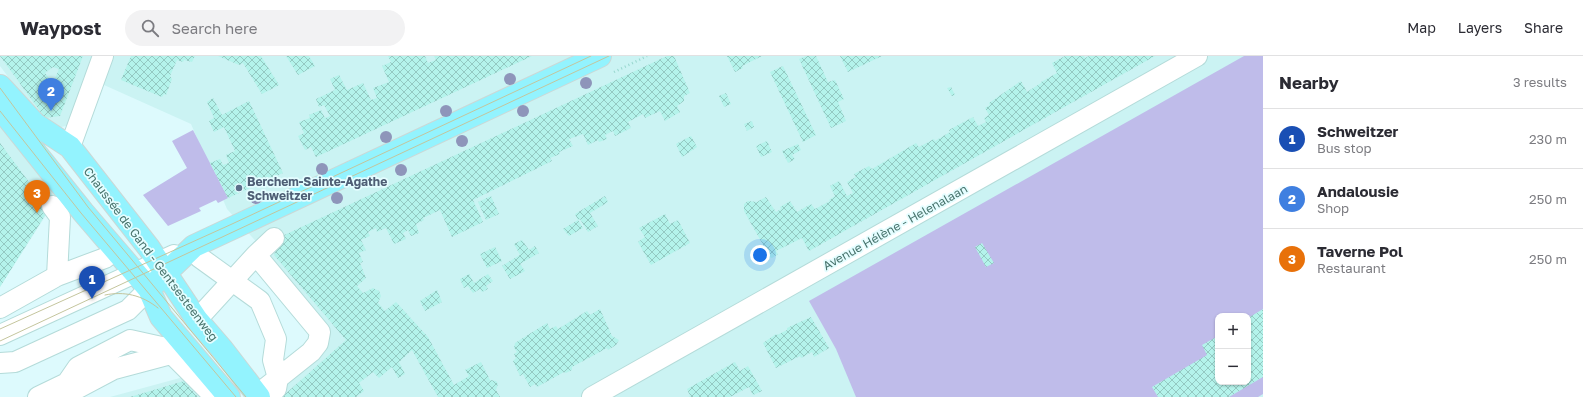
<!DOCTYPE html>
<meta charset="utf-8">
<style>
body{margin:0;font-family:"Golos Text",sans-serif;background:#f2f2f3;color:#2b2b33}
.controls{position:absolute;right:12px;bottom:12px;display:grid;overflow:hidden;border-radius:8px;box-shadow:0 1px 3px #0004}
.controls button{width:36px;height:36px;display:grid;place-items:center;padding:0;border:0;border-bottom:1px solid #e1e1e2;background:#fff;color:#2b2b33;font:20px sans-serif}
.you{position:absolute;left:760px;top:199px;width:14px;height:14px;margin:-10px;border:3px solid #fff;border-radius:50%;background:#1a73e8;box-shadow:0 0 0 6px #1a73e833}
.badge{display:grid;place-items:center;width:26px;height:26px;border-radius:50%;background:#0f766e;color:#fff;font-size:13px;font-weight:700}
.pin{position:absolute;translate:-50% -33px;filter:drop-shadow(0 1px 2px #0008)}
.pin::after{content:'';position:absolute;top:21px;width:14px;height:12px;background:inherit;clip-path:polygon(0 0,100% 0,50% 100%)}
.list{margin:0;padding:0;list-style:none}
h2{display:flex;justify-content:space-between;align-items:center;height:52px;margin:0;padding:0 16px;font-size:17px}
h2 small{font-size:13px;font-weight:400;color:#7c7c81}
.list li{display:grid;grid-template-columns:26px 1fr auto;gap:12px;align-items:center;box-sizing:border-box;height:60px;padding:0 16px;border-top:1px solid #e1e1e2}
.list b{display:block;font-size:15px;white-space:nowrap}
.list p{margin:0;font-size:13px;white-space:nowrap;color:#7c7c81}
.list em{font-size:13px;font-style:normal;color:#7c7c81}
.icon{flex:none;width:22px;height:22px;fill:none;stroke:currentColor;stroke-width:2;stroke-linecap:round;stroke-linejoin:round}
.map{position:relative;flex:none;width:1263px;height:341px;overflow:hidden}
header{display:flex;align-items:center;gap:24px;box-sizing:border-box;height:56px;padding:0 20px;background:#fff;border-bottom:1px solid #e1e1e2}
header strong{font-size:19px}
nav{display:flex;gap:22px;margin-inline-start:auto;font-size:14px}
.search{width:280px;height:36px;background:#f2f2f3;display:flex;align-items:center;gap:10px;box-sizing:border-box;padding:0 14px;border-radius:22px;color:#7c7c81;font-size:15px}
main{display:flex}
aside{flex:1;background:#fff}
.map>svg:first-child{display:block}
</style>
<header>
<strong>Waypost</strong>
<div class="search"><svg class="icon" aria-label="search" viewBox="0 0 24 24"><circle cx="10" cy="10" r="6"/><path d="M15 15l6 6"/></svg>Search here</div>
<nav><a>Map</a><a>Layers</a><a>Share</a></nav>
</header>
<main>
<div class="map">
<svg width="1263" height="341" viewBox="0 0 1263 341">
<defs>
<pattern id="building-cross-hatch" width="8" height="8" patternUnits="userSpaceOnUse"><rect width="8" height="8" fill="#b4f3eb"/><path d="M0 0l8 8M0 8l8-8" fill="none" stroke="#94c9c2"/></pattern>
</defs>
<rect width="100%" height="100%" fill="#ddfafd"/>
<path fill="#cbf3f3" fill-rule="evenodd" d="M0 0H1263V341H268L329 282 268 199 227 153 191 68 84 20 70 69 48 74 0 10ZM1218 260H1248V326H1218Z
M0 64 62 140 48 156 0 231Z
M202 316 223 341H110Z"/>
<path fill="#bfbcea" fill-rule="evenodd" d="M1244 0H1263V338L1258 341H856L836 293 809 245ZM1218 260H1248V326H1218Z
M193 74 228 142 218 147 216 144 199 152 201 155 168 170 143 139 187 112 172 85Z"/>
<path fill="url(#building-cross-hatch)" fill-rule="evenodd" d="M0 0H83L60 60 45 62ZM53 11 59 13 54 25 52 26 45 17Z
M131 0H195L192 6 184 4 183 6 177 4 170 20 172 23 166 39 164 38 162 41 121 24Z
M218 0H261L279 29 262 38 243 7 239 9Z
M286 0H309L315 10 298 19Z
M388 0H425L428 7 436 4 434 0H532L316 101 311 91 305 94 298 80 304 77 299 66 310 62 309 59 321 54 325 62 330 60 324 49 319 51 316 43 335 34 330 23 339 19 347 34 363 27 371 44 377 42 373 32 389 26 382 10 391 6Z
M667 0H674L690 37 684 40V45L677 50 680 56 665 65 660 55 645 62 643 58 628 66 631 72 615 80 613 75 605 79 607 83 599 86 598 84 588 89 583 78 569 83 573 90 559 96 560 98 550 102 552 105 473 144 483 166 452 181 440 154 423 162 424 164 416 168 419 177 411 180 408 174 403 177 406 183 394 188 386 172 377 176 376 172 368 176 370 180 361 184 366 194 359 197 363 206 360 207 366 222 357 230 363 237 373 232 379 235 381 240 378 247 385 255 396 246 428 281 454 329 469 320 465 314 481 306 490 324 496 325 498 328 496 334 500 341H438L412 294 399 306 405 318 398 322 392 311 379 322 373 316 359 327 364 335 356 341H282L346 284 274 199 278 190V182Z
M727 0H762L742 10 743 12 735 16Z
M806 0H816L828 26 835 24 844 43 838 46 846 65 831 72 799 3Z
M840 0H882L848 16Z
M1065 0H1084L1085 2 1089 0H1155L809 195 802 182 776 195 778 198 772 202 767 200 765 195 766 194 744 155V148L748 145 757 146 766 141 776 156 781 153 780 151 790 145 797 156 811 148 815 153 830 145 829 144 835 140 830 130 839 125 847 140 853 137 847 126 856 121 854 118 869 110 872 113 916 87 919 91 934 83 935 85 950 76 949 74 973 61 978 70 986 66 984 62 989 59 985 52 990 49 989 47 1021 25 1027 36 1041 27V26L1057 17 1052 7Z
M783 10 816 79 803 86 770 16Z
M951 31 955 39 952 40 947 32Z
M726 37 731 48 724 51 719 40Z
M213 42 222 59 249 45 283 117 228 142 210 107 220 103 223 109 229 107 226 99 235 95 224 71 214 76 209 65 214 62 207 46Z
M752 65 754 71 747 75 744 68Z
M691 80 697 91 682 101 676 88Z
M767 85 772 96 761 101 756 90Z
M0 87 49 153 0 231Z
M798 88 801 94 792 99 795 103 788 107 782 95Z
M491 140 499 158 486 164 478 146Z
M605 140 608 146 590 157 598 170 588 176 580 163 578 164 583 172 569 180 563 173 578 164 575 158Z
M665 158 670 168 678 164 690 187 651 209 638 186 645 181 639 172Z
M522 184 529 194 535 190 539 197 520 208 525 215 510 223 502 210 520 199 514 188Z
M982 187 994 207 986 211 975 191Z
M495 191 502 205 487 212 480 198Z
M469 218 474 227 488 218 493 225 486 230 488 233 482 236 480 233 473 237 468 230 464 232 460 223Z
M437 234 442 246 425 255 420 245Z
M600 253 612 280 619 284 616 289 608 294 607 292 572 311V314L566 317 564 316 537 331 535 328 530 331 523 318 520 320 513 305 516 302 514 298 517 296 514 292 515 287 547 267 550 273 556 270 558 273 587 255 590 259Z
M1263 253V321L1229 341H1158L1152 331 1207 299 1202 289 1218 280V326H1248V262Z
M811 261 829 292 814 301 812 296 801 302 800 300 776 312 763 287 776 278 777 279 787 274V272Z
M735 306 740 315 748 310 762 335 753 339 749 331 730 341H689L690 340 687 333Z
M184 325 198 341H130Z"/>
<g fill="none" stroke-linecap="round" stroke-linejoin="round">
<defs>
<path id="minor" d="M70 91 103 0
M52 150 60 161 57 220
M199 201 260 245 276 283 273 304 278 322 276 333
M0 252 57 220 105 202 110 198
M202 258 256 199
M0 279 174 199
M166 292 215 341
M0 307 15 306 128 254 149 233
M257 339 311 296 318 287 320 276 256 199 274 182
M38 341 67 327 78 311 130 284 166 292 176 285
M61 341 114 313 178 296
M592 341 1197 0"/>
<path id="major" d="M0 30 35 68 70 91 149 192 197 264 222 293 259 341
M0 52 83 156 149 233 161 261 229 341
M149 233 194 190 600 0"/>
</defs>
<use href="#minor" stroke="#b4dbd9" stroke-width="22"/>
<use href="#major" stroke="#cbd8d6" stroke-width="24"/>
<path stroke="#98d7ce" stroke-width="2.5" stroke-dasharray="1 3" stroke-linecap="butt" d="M614 16 647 0"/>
<use href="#minor" stroke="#fff" stroke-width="20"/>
<use href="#major" stroke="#93f3fe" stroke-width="22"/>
<path stroke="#c4c59d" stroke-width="1" d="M0 32 88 151 246 341
M0 55 81 157 236 341
M105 239C124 235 142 239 158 252
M0 273 232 168 591 0
M0 285 609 0"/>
</g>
<g fill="#8e95ba">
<circle cx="510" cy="23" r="6"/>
<circle cx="586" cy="27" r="6"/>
<circle cx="446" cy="55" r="6"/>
<circle cx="523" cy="55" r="6"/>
<circle cx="386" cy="81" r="6"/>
<circle cx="462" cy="85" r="6"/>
<circle cx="322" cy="113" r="6"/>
<circle cx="401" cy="114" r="6"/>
<circle cx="256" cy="142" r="6"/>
<circle cx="337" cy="142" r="6"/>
</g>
<circle fill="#5c6f8a" stroke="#e4fdff" stroke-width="1.5" cx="239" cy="132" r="4"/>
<g text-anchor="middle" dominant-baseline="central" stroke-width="3.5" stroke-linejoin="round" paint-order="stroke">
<g font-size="12" font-weight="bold" fill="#4e5e75" stroke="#e4fdff" text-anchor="start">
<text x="247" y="125">Berchem-Sainte-Agathe<tspan x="247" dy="14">Schweitzer</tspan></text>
</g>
<g font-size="12" fill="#46726b" stroke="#e4fdff">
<text transform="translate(895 171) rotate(-29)">Avenue Hélène - Helenalaan</text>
<text transform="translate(151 198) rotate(53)">Chaussée de Gand - Gentsesteenweg</text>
</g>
</g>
</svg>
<div class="controls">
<button>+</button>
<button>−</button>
</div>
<div class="you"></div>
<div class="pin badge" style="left:92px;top:243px;background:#1a4fb4">1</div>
<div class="pin badge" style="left:51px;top:55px;background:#3f7fe0">2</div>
<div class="pin badge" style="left:37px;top:157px;background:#e8710a">3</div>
</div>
<aside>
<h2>Nearby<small>3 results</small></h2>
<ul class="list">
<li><span class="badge" style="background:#1a4fb4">1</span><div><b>Schweitzer</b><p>Bus stop</p></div><em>230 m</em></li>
<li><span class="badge" style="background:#3f7fe0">2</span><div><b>Andalousie</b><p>Shop</p></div><em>250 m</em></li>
<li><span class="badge" style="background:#e8710a">3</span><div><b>Taverne Pol</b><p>Restaurant</p></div><em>250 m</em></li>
</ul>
</aside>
</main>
